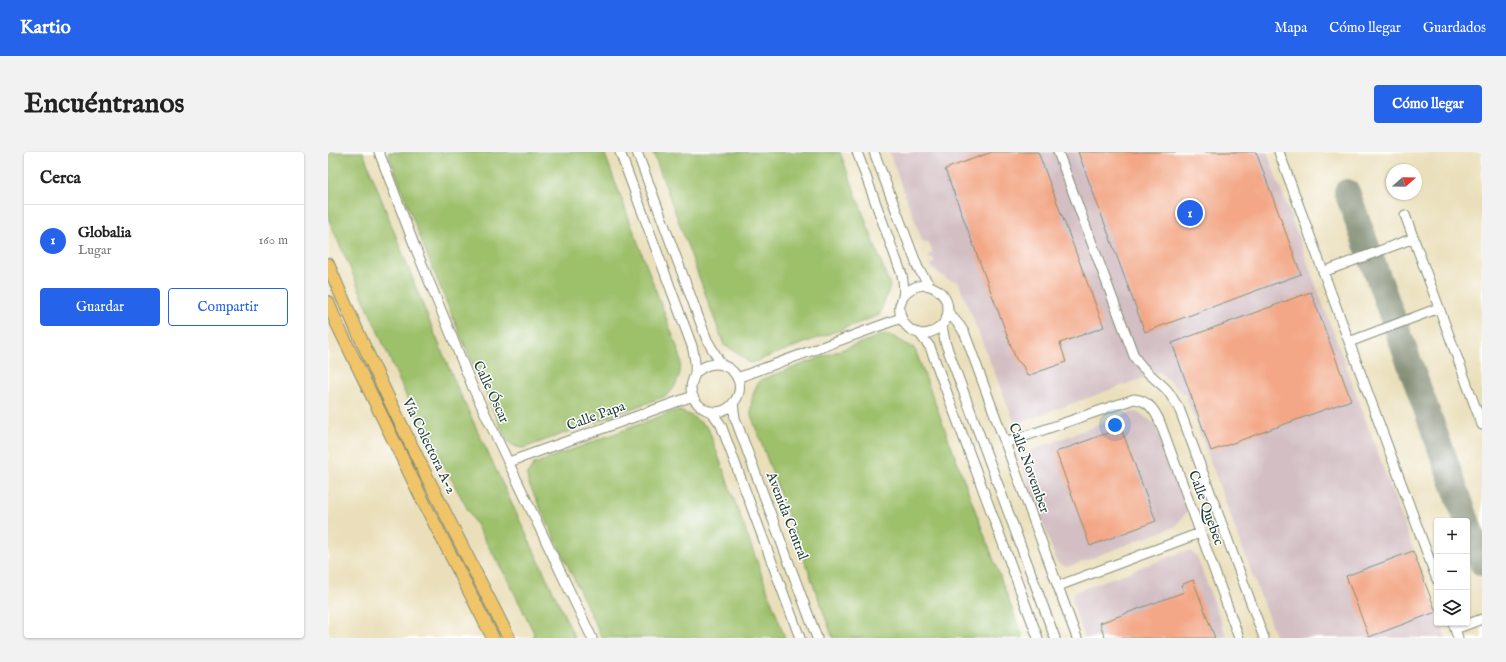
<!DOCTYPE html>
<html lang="es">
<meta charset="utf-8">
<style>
body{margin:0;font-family:"IM FELL English",serif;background:#f2f2f2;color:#222}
.controls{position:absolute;right:12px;bottom:12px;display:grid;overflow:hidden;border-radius:4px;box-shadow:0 1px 3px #0004}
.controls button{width:36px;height:36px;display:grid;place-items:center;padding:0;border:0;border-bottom:1px solid #e0e0e0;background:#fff;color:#222;font:20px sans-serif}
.compass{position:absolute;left:1058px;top:12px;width:36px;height:36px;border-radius:50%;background:#fff;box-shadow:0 1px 3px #0004;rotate:70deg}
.you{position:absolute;left:787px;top:273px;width:14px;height:14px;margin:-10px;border:3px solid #fff;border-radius:50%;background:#1a73e8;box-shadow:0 0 0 6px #1a73e833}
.badge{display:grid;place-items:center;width:26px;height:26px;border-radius:50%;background:#2563eb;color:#fff;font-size:13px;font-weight:700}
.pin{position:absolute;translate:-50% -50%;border:2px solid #fff;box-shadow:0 1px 4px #0006}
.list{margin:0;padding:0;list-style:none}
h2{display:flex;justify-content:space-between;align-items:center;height:52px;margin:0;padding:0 16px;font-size:17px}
h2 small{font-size:13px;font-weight:400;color:#767676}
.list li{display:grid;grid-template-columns:26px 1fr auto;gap:12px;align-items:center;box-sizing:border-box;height:72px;padding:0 16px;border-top:1px solid #e0e0e0}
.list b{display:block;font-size:15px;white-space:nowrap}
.list p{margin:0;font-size:13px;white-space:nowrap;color:#767676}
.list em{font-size:13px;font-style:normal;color:#767676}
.actions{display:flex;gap:8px;padding:12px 16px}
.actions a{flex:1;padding:9px 0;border:1px solid #2563eb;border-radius:4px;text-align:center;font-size:14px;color:#2563eb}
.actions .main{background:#2563eb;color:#fff}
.icon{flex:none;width:22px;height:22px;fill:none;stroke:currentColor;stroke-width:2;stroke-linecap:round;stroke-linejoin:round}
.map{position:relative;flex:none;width:1154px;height:486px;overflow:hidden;border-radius:4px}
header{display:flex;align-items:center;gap:24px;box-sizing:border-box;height:56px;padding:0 20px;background:#2563eb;color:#fff}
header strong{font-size:19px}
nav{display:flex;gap:22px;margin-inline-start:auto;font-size:14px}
.intro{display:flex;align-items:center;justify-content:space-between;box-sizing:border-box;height:96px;padding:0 24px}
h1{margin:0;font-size:28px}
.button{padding:10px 18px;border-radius:4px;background:#2563eb;color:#fff;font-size:14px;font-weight:700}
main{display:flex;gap:24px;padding:0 24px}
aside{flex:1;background:#fff;border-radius:4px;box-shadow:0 1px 3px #0004}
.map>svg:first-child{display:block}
</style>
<header>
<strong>Kartio</strong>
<nav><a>Mapa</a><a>Cómo llegar</a><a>Guardados</a></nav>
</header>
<div class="intro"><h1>Encuéntranos</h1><a class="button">Cómo llegar</a></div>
<main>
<aside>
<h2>Cerca<small></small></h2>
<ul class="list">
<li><span class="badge">1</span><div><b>Globalia</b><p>Lugar</p></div><em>160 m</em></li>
</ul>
<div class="actions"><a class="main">Guardar</a><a>Compartir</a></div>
</aside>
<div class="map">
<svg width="1154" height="486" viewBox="0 0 1154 486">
<rect width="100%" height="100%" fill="#fff"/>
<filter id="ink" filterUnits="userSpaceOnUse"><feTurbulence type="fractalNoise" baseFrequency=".025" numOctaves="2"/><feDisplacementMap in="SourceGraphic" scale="8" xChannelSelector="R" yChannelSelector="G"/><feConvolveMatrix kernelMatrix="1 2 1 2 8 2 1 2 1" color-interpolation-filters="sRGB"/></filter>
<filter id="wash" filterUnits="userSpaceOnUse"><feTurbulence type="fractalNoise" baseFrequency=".012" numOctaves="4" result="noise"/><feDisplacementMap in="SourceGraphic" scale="16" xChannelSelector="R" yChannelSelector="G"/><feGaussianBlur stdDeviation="0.9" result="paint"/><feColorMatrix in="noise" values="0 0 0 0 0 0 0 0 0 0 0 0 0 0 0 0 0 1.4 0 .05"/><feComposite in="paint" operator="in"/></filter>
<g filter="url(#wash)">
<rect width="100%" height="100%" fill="#eadfba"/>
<path fill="#d2bec3" d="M561 0H939L1109 462V471H1112L1118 485 1114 486H948L858 244 832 220 687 272 630 129 621 128 605 117 603 112 607 111 605 106 601 107 600 103 605 101 600 90 595 91Z
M804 260H809L814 263 827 272 859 355 858 361 848 374 740 415 733 413 729 410 691 306V303Z
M860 399 865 401 869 405 899 486H757L745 453 744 445 746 440 855 400Z"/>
<path fill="#9dc06a" stroke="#5e7e4f" d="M0 0H35L96 156 129 235 247 486H206V481L179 426 152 380 79 246 0 66Z
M60 0H276L352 203C355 216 350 236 338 244L196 296C188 296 183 293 178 287 135 192 95 97 60 0Z
M325 0H512L562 134 552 162 549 164 423 211C417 209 414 204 409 200 405 198 400 196 396 193Z
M556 182 562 183 586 196 588 200 695 486H505L423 263C422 253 425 236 432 228Z
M349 258 364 264 380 276 457 486H274L200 330 199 323 206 312Z"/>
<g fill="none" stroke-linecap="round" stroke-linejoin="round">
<path stroke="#848e77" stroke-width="26" d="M1019 40 1139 369
M1139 370 1154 411"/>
</g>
<g id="blocks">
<path fill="#f3a786" d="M664 0H710L776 175 732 191 738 210 699 224 695 214 688 207 617 17Z
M750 0H928L973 122 817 180Z
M983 140 1023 248 883 299 844 191Z
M793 276 828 369 762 394 728 300Z
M1085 399 1108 460 1041 485 1018 424Z
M865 428 887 486H777L772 471 856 440 853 433Z"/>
</g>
</g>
<g filter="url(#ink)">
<use href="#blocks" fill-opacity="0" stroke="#848e77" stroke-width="1"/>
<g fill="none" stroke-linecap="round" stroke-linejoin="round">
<defs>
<path id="minor" d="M51 0 87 95 145 236 264 486
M292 0 364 194C366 202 368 212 367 221 366 226 363 230 363 236 363 249 376 261 389 260 396 259 403 255 407 249 424 224 389 197 367 222
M309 0 379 188 393 212
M529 0 574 123C575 129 577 137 575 144 575 147 573 150 572 153 570 165 578 178 590 181 597 183 605 180 611 176 637 154 601 114 575 144
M546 0 590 116 602 134
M730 0 806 204C814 218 827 226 838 237 843 242 846 250 851 256L936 486
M951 0 1109 428
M1077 63 1154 273
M995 120 1086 86
M620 160 632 174 637 182 749 486
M614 173 617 190 727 486
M591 181 602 195 710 486
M1021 190 1111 156
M409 226 573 166
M405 251 407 266 489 486
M383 259 393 273 472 486
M677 291 806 247C821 248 828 260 833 273L911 486
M181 310 365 244
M730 434 872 381
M1125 471 1130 486
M1127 477 1154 467"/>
<path id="major" d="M0 112C54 240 118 363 181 486
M0 150 9 172 96 351 165 486"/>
</defs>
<use href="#minor" stroke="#848e77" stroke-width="11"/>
<use href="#major" stroke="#848e77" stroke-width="14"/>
<use href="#minor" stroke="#fff" stroke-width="9"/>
<use href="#major" stroke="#f0c469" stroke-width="12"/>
</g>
</g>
<g text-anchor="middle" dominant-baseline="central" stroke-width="3" stroke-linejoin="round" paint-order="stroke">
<g font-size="14" fill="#1f3d34" stroke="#fff">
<text transform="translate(163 240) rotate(65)">Calle Óscar</text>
<text transform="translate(268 264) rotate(-20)">Calle Papa</text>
<text transform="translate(101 294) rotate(64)">Vía Colectora A-2</text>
<text transform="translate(701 316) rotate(70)">Calle November</text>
<text transform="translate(878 356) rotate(70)">Calle Quebec</text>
<text transform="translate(459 364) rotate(69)">Avenida Central</text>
</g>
</g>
</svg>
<div class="controls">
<button>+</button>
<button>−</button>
<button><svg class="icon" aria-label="layers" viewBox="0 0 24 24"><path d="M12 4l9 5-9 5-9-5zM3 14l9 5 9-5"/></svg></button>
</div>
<svg class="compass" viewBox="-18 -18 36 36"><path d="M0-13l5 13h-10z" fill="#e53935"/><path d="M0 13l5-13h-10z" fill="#767676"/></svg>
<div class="you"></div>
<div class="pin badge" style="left:862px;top:61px">1</div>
</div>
</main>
